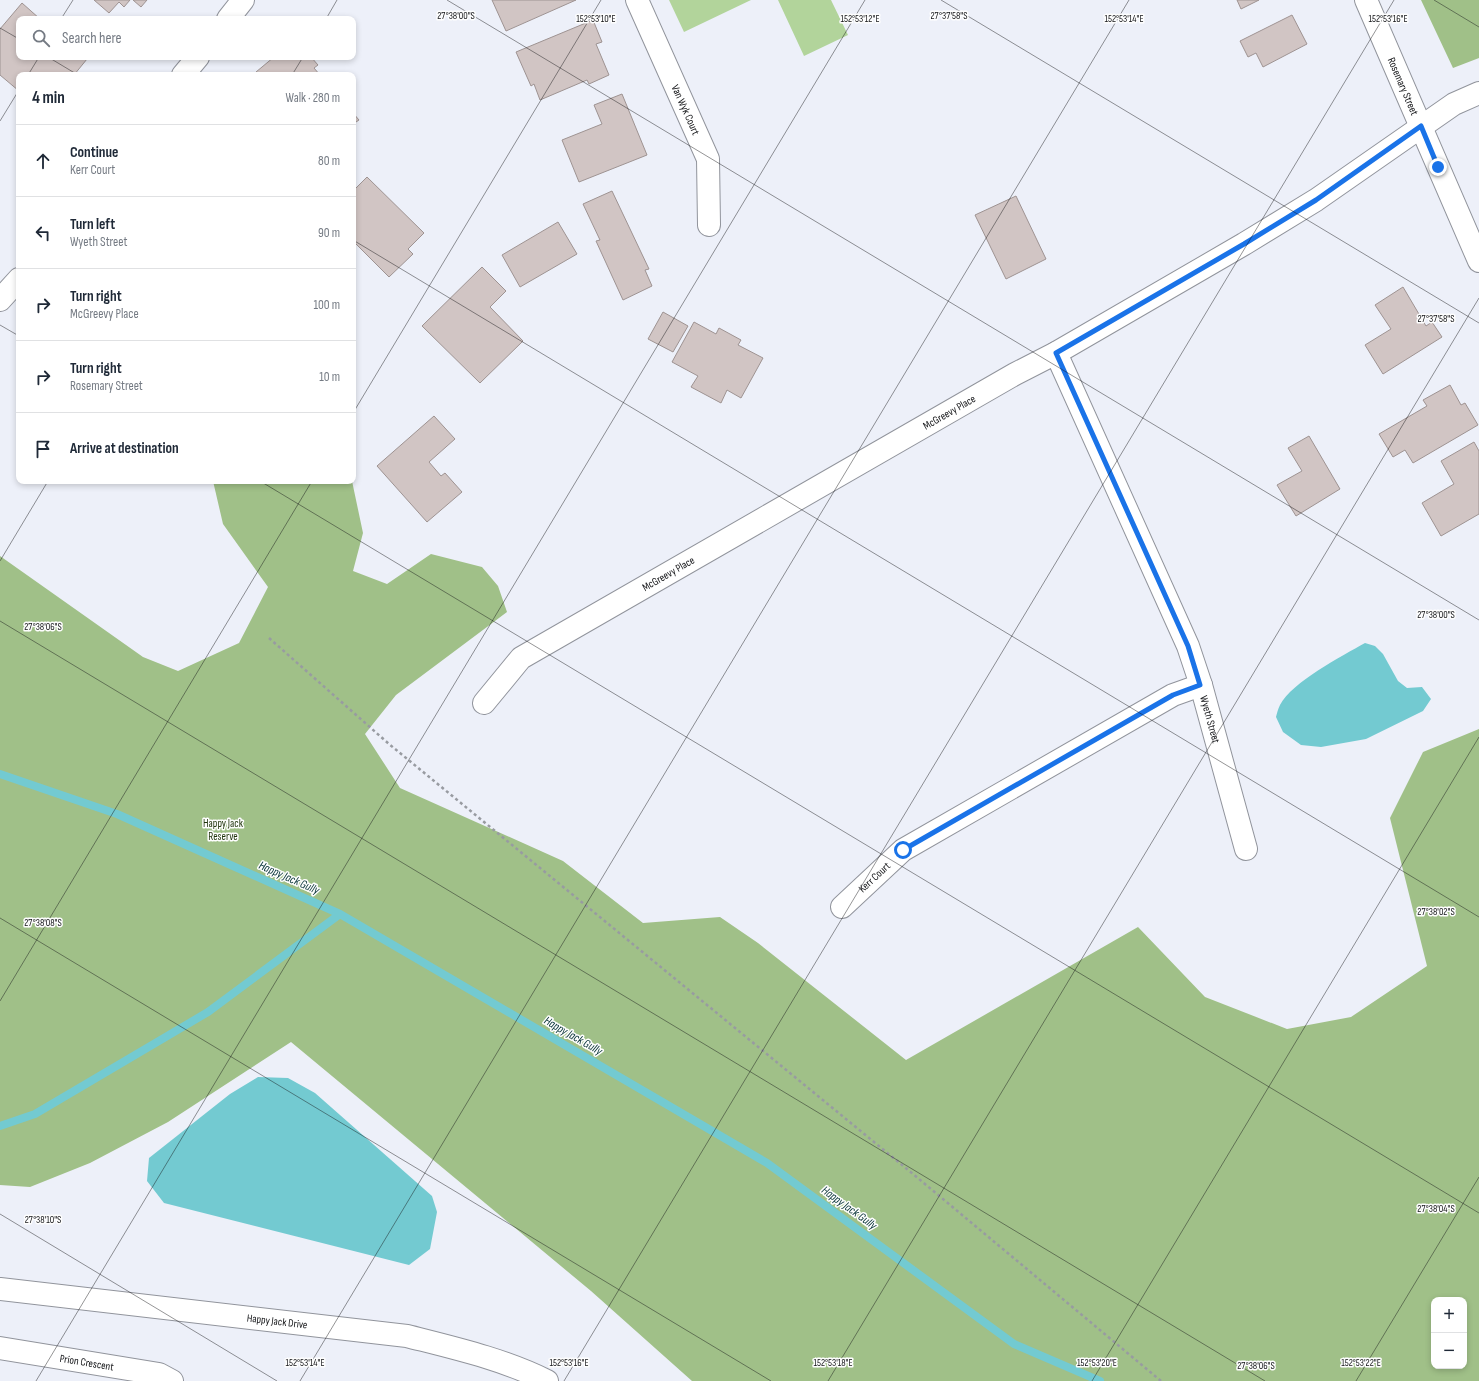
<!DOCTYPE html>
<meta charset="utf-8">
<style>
body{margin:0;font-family:"Sofia Sans Condensed",sans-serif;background:#f2f2f3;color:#1f2937}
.controls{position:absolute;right:12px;bottom:12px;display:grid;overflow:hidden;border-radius:8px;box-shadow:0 2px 6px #0003}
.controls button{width:36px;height:36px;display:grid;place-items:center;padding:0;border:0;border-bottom:1px solid #e0e1e3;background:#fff;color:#1f2937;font:20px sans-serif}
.stop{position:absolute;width:12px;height:12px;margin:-9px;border:3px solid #1a73e8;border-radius:50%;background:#fff}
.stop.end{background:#1a73e8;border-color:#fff;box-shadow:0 1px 4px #0008}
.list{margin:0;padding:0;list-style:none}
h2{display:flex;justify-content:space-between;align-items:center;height:52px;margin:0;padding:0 16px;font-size:17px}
h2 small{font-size:13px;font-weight:400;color:#747a83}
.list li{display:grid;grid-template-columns:26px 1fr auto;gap:12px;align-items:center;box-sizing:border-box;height:72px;padding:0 16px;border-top:1px solid #e0e1e3}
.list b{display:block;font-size:15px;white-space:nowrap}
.list p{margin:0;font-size:13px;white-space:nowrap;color:#747a83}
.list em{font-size:13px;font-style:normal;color:#747a83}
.icon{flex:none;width:22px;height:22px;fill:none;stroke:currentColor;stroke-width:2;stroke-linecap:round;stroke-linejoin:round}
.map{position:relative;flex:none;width:1479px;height:1381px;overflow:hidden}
.search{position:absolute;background:#fff;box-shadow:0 2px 6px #0003;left:16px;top:16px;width:340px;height:44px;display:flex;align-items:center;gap:10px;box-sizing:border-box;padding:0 14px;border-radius:8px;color:#747a83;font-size:15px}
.panel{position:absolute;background:#fff;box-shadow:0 2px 6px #0003;left:16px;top:72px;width:340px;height:412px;border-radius:8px}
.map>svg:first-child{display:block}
</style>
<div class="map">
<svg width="1479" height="1381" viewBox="0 0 1479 1381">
<rect width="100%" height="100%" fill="#edf0f9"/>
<path fill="#b2d49b" d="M669 0H751L684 32Z
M778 0H831L848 35 804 56Z"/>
<path fill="#a0c088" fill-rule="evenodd" d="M1421 0H1479V58L1453 68Z
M213 481H352L363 533 353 571 387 584 431 554 482 567 498 586 507 612 396 695 365 734 400 788 563 861 643 923 720 917 758 943 906 1060 1138 927 1205 997 1287 1029 1351 1017 1427 966 1390 818 1423 752 1479 729V1381H692L591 1291 291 1042 168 1122 90 1163 30 1187 0 1185V556L143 657 178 671 239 643 268 587 223 524ZM1434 1300H1464V1366H1434Z"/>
<path fill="#73cad1" d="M1365 643 1375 646 1383 654 1398 681 1407 688 1422 687 1431 699 1423 711 1366 739 1321 747 1301 745 1283 732 1276 717C1277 713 1278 709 1280 705 1292 682 1342 656 1365 643Z
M258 1077 288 1078 315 1093 432 1196 437 1212 430 1249 409 1265 164 1203 147 1181 149 1158 230 1094Z"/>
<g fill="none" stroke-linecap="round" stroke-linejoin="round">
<path stroke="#73cad1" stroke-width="8" d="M0 774 117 814 340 914 767 1163 1014 1344 1100 1381
M0 1126 35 1114 208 1012 340 914"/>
</g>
<path fill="#d1c5c4" stroke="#9e9392" d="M94 0H130L124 7 119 2 109 13Z
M133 0H147L141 7Z
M492 0H576L506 31Z
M1237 0H1259L1241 9Z
M22 3 40 19H19V57H85L87 59 74 75H19V91L0 75V29Z
M1292 15 1307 44 1263 67 1256 53 1248 57 1240 41Z
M593 20 602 42 596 44 609 75 589 84 587 80 540 100 534 84 531 86 516 52Z
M274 57H311L318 65 314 68 320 75H259L256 72Z
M622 94 647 155 579 182 562 140 602 124 594 105Z
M353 113 359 120 353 124Z
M367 177 424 233 408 249 413 254 389 277 353 241V191Z
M612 191 649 269 645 270 652 286 623 300 596 241 600 240 583 204Z
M1016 196 1046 259 1006 279 975 215Z
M558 222 577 254 520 287 502 255Z
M482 267 506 291 490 307 523 341 480 383 422 326Z
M1403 287 1426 326 1432 322 1442 337 1383 374 1365 345 1391 329 1375 305Z
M663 312 688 326 673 352 648 339Z
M694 322 716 334 719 328 741 340 738 345 763 358 741 398 727 390 721 403 691 387 698 376 672 362Z
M1450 385 1461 405 1465 403 1478 425 1413 463 1405 450 1393 457 1379 434 1427 406 1423 400Z
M434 416 455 439 429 462 441 476 445 473 462 492 427 522 377 466Z
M1309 436 1340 489 1296 516 1277 485 1302 471 1288 448Z
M1474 442 1479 451V514L1441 536 1422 503 1454 484 1441 461Z"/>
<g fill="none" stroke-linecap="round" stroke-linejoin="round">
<defs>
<g id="minor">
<path id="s1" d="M637 0 708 159 709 225"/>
<path id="s2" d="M1366 0 1479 261"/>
<path d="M228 19 243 0"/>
<path d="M183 75 198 57"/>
<path d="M0 300 19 279"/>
<path id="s3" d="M1056 353 1188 646 1201 685 1246 849"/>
<path id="s4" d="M484 703 521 658 1015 374 1056 353 1244 244 1316 200 1454 104 1479 93"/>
<path id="s5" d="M842 907 903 850 1173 695 1201 685"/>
<path id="s6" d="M0 1289 407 1336C454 1348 503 1359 547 1381"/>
<path id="s7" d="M0 1348 159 1374 172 1381"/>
</g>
</defs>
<use href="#minor" stroke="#91949c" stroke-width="24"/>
<path stroke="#989ba1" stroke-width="2.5" stroke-dasharray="3 3" stroke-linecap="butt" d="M269 638 389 744 913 1174 1161 1381"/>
<use href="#minor" stroke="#fff" stroke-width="22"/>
</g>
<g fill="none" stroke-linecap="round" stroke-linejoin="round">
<path stroke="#1a73e8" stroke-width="5" d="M903 850 1173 695 1200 685 1188 646 1056 353 1244 244 1316 200 1421 126 1438 167"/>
</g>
<path fill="none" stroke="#131417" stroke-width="1" stroke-opacity="0.45" d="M447 0 1479 620M941 0 1479 323M1434 0 1479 27M61 19 73 0M326 19 337 0M0 28 19 39M48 57 78 75M28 75 39 57M292 75 303 57M0 121 19 90M353 240 1479 917M0 325 19 336M353 413 601 0M260 481 1479 1213M0 561 48 481M0 621 1265 1381M0 918 771 1381M0 1001 312 481M0 1214 277 1381M36 1381 865 0M300 1381 1129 0M564 1381 1394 0M828 1381 1479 298M1092 1381 1479 737M1356 1381 1479 1177"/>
<g text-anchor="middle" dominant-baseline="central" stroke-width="3" stroke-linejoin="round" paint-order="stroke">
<g font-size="11" fill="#131417" stroke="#fefefe">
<text stroke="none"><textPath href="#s2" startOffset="94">Rosemary Street</textPath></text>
<text stroke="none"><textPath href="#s1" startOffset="120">Van Wyk Court</textPath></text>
<text stroke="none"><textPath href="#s4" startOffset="552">McGreevy Place</textPath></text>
<text stroke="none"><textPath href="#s4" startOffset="228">McGreevy Place</textPath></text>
<text stroke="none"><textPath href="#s3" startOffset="398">Wyeth Street</textPath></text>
<text stroke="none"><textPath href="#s5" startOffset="44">Kerr Court</textPath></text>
<text stroke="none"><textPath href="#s6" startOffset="279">Happy Jack Drive</textPath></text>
<text stroke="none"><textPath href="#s7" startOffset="88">Prion Crescent</textPath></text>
</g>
<g font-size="11" fill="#1d320a" stroke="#fefefe">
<text x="223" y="823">Happy Jack<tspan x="223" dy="13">Reserve</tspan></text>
</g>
<g font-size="12" font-style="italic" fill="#063236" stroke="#fefefe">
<text transform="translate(289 878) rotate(24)">Happy Jack Gully</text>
<text transform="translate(573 1036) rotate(30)">Happy Jack Gully</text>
<text transform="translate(849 1208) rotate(36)">Happy Jack Gully</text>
</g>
</g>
<g font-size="10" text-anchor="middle" fill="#131417" stroke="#fefefe" stroke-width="3" stroke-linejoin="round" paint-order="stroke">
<text x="456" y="19">27°38'00"S</text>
<text x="949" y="19">27°37'58"S</text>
<text x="596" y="22">152°53'10"E</text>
<text x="860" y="22">152°53'12"E</text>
<text x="1124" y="22">152°53'14"E</text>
<text x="1388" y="22">152°53'16"E</text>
<text x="1436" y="322">27°37'58"S</text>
<text x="1436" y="618">27°38'00"S</text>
<text x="43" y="630">27°38'06"S</text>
<text x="1436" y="915">27°38'02"S</text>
<text x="43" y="926">27°38'08"S</text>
<text x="1436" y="1212">27°38'04"S</text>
<text x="43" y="1223">27°38'10"S</text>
<text x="305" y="1366">152°53'14"E</text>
<text x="569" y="1366">152°53'16"E</text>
<text x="833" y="1366">152°53'18"E</text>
<text x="1097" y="1366">152°53'20"E</text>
<text x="1361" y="1366">152°53'22"E</text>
<text x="1256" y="1369">27°38'06"S</text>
</g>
</svg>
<div class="controls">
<button>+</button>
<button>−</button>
</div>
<div class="stop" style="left:903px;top:850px"></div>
<div class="stop end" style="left:1438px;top:167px"></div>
<div class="search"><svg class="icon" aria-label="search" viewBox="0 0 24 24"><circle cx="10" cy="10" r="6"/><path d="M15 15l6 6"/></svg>Search here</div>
<section class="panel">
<h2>4 min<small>Walk · 280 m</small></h2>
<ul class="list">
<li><svg class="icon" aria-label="ahead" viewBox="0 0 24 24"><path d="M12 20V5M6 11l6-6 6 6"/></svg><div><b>Continue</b><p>Kerr Court</p></div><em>80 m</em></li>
<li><svg class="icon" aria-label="left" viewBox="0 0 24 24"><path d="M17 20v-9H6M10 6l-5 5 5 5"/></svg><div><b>Turn left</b><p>Wyeth Street</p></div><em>90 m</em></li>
<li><svg class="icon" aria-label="right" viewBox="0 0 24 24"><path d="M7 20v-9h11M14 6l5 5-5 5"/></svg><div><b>Turn right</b><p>McGreevy Place</p></div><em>100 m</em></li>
<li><svg class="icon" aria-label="right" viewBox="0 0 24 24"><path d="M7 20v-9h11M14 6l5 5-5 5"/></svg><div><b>Turn right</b><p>Rosemary Street</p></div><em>10 m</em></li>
<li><svg class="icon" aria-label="arrive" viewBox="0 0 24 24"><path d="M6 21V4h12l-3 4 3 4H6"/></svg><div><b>Arrive at destination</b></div></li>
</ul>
</section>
</div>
